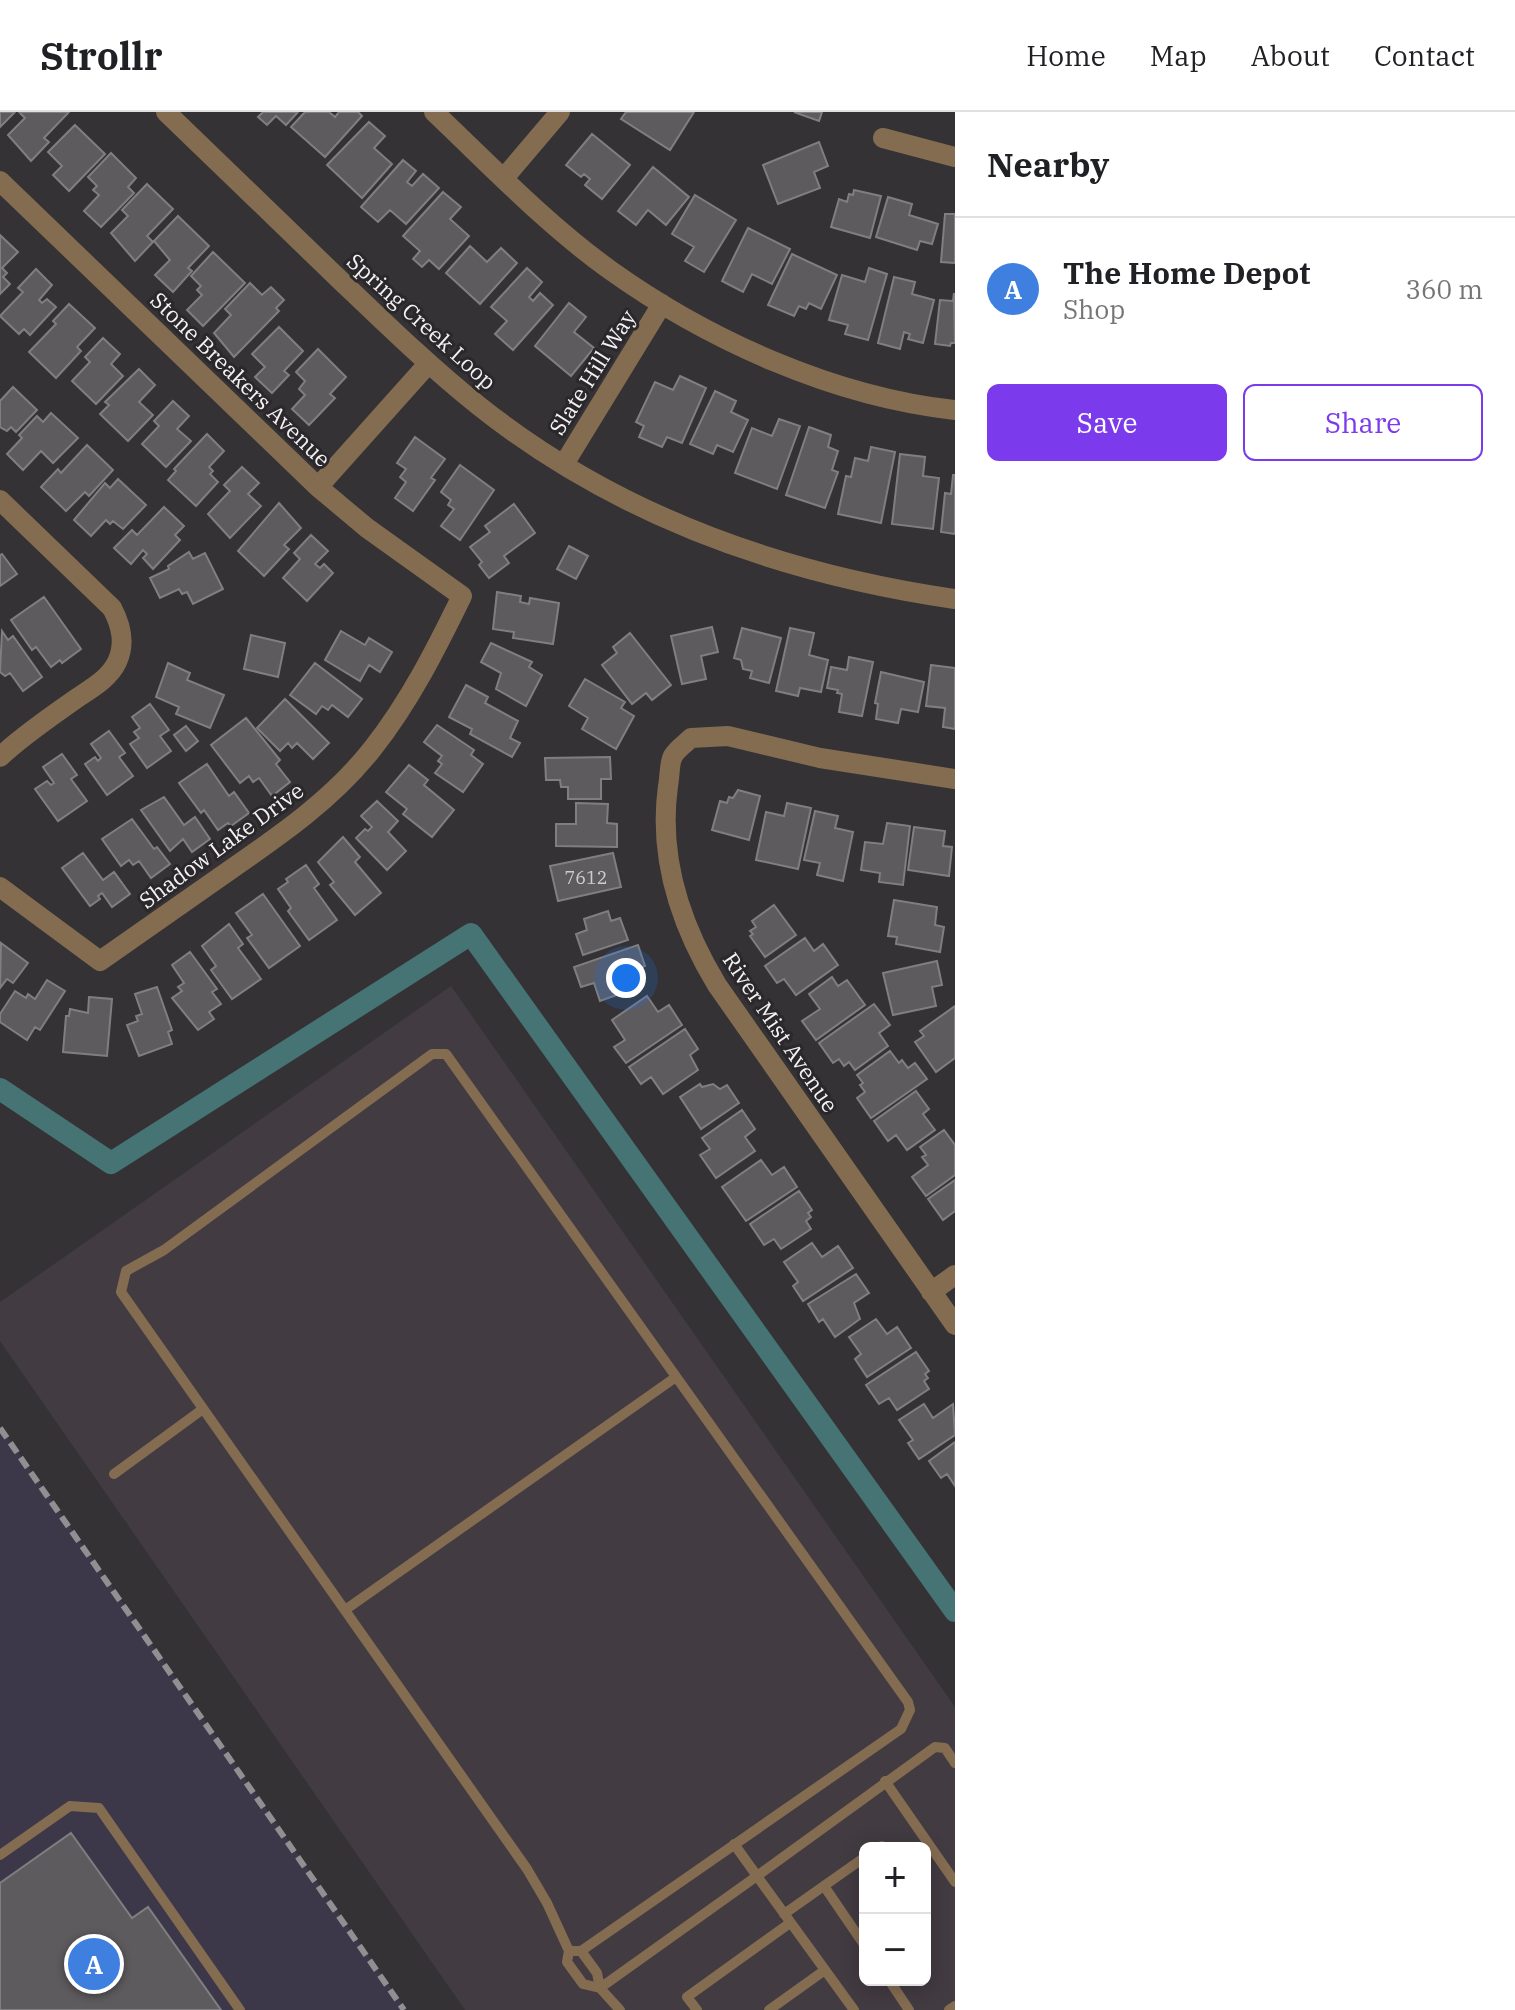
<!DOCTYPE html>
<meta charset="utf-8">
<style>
body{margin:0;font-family:"IBM Plex Serif",serif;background:#f2f2f2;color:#202124}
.controls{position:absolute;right:24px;bottom:24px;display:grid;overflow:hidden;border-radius:12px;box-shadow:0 4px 20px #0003}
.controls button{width:72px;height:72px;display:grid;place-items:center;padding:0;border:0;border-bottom:2px solid #e0e0e0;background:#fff;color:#202124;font:40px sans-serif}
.you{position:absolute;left:626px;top:866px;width:28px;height:28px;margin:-20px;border:6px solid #fff;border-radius:50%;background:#1a73e8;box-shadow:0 0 0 12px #1a73e833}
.badge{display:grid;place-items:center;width:52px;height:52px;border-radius:50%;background:#7c3aed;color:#fff;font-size:26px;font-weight:700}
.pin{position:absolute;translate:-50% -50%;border:4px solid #fff;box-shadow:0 2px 8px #0006}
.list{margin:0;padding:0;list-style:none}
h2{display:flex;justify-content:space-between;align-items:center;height:104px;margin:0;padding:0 32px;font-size:34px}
h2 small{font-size:26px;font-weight:400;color:#757577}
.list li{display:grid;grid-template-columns:52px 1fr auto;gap:24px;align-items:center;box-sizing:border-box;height:144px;padding:0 32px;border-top:2px solid #e0e0e0}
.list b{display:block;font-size:30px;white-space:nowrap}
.list p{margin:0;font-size:26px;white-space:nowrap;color:#757577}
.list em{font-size:26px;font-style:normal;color:#757577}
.actions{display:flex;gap:16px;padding:24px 32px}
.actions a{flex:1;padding:18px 0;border:2px solid #7c3aed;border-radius:12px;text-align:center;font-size:28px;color:#7c3aed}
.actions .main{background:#7c3aed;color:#fff}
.map{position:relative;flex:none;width:955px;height:1898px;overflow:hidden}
header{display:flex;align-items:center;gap:48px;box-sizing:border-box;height:112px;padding:0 40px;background:#fff;border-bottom:2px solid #e0e0e0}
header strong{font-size:38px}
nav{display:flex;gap:44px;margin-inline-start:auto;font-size:28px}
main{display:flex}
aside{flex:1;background:#fff}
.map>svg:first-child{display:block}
</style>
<header>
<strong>Strollr</strong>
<nav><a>Home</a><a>Map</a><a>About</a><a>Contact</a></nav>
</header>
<main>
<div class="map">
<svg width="955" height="1898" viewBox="0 0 955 1898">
<rect width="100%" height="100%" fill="#343234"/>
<path fill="#423b42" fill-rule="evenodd" d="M451 874 955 1595V1898H465L0 1229V1190ZM865 1736H925V1868H865Z"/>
<path fill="#3c3749" d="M0 1314 406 1898H0Z"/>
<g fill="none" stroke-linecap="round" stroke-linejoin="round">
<path stroke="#467374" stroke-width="22" d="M0 977 111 1051 471 822 955 1499"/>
</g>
<path fill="#5d5b5e" stroke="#807e80" stroke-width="2" d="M0 0H15L0 15Z
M19 0H69L44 26 49 30 31 49 8 23 25 6Z
M263 0H298L286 13 276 4 267 13 258 5Z
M305 0H329L335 5 339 0H358L362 4 325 45 291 15Z
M626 0H694L670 38 621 7Z
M794 0H822L819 9Z
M369 10 385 24 374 36 392 52 362 86 327 53Z
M75 13 105 42 69 79 53 63 62 54 48 40Z
M592 22 630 53 602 87 585 73 590 67 584 62 581 65 566 53Z
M819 30 828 54 814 60 820 76 778 92 763 53Z
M111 41 136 66 128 75 134 81 101 115 84 99 99 83 93 78 97 74 88 65Z
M403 48 416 59 407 70 412 74 423 62 439 76 406 112 390 98 378 110 361 95Z
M653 55 689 85 666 113 648 98 636 113 618 99Z
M147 72 173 97 147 124 153 130 135 149 111 121 128 104 122 98Z
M854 78 881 84 870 126 831 115 839 87 847 90 849 82 853 83Z
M443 80 461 95 450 107 469 124 439 157 429 148 422 155 413 147 420 139 403 124Z
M695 83 736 108 704 160 685 149 694 135 672 122Z
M888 85 912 92 909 103 938 112 932 132 920 129 917 138 876 125Z
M945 102H955V151L941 150Z
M178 104 209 134 188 156 192 159 173 180 155 163 170 148 154 129Z
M748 116 790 137 772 172 752 162 743 180 722 169Z
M0 123 18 140 2 156 7 161 3 165 10 172 0 182Z
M470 134 487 150 501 136 517 151 480 192 446 161Z
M213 140 245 171 203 214 187 198 202 183 197 178 201 174 191 164Z
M792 142 837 163 821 197 809 191 806 197 799 194 794 204 768 193Z
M527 156 542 170 529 185 533 189 540 181 553 193 513 238 495 222 507 209 491 195Z
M869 156 887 162 868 228 845 222 848 213 829 208 842 163 865 170Z
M36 157 52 173 39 188 42 191 47 187 56 195 30 223 24 217 19 222 0 204 23 180 18 176Z
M894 165 915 170 912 182 934 188 923 231 908 227 910 222 904 220 900 237 878 231Z
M250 171 262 183 271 175 284 188 276 196 279 199 234 245 214 221 231 203 225 197Z
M954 181 955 231H951L950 234 935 232 940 188 953 189Z
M569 191 586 205 574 220 594 236 571 264 535 234Z
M69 192 95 216 77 235 81 239 56 266 29 240 56 212 53 209Z
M279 215 303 239 284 259 289 263 272 281 255 265 265 255 252 242Z
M103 226 120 242 111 252 123 264 96 292 72 269 90 250 85 245Z
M318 237 346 265 330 282 335 286 309 313 292 297 305 283 299 277 305 269 296 260Z
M139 257 155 273 139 290 153 303 128 329 100 302 109 293 105 290Z
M680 264 706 276 682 331 667 325 662 335 639 325 644 314 636 310 655 270 673 278Z
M13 275 37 298 16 320 11 315 7 319 0 315V289Z
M715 279 736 289 731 300 748 308 733 340 717 333 713 342 690 332Z
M173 289 189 304 177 317 191 329 166 355 142 332 159 314 154 309Z
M51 301 78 326 53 351 41 339 23 358 7 342 22 326 19 323 37 304 43 310Z
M779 307 800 314 777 377 735 361 752 316 772 324Z
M809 315 831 323 828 335 838 339 832 358 838 360 825 396 786 383Z
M207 322 224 339 209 355 213 359 210 362 218 370 196 394 168 368 176 359 174 357Z
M415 325 445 347 431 366 435 368 413 399 395 386 406 370 400 365 406 357 397 351Z
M87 333 113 358 89 384 85 380 66 399 41 375 58 357 61 361Z
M871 335 895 340 881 411 838 402 846 364 851 365 855 346 868 349Z
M900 342 925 345 923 364 939 366 933 417 892 412Z
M460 353 494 378 460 428 441 414 454 397 448 393 451 388 441 380Z
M242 355 259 371 248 382 261 394 230 426 208 402 230 379 224 373Z
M953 363H955V422L941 420 945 381 951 382Z
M118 367 146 393 123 417 113 409 110 412 106 408 91 424 74 408 105 371 110 376Z
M279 391 301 416 284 433 289 437 264 464 238 439Z
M514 392 535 421 504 444 509 451 489 466 479 453 482 450 470 435 490 420 485 414Z
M164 395 184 414 175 423 180 428 153 457 143 446 147 442 143 438 131 452 114 436 132 418 137 423Z
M311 423 328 439 315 452 320 456 324 452 333 461 307 489 283 466 300 447 294 441Z
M569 434 588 444 576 467 557 457Z
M189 440 193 447 205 441 223 477 193 492 187 480 182 482 179 477 160 486 150 466 169 457 168 454Z
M2 442 17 462 0 474V443Z
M497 480 521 484 520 490 529 492 530 486 559 491 553 532 513 526 514 520 493 517Z
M44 485 81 537 62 551 60 548 51 555 36 535 32 538 11 508Z
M712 515 718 540 701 544 706 567 682 572 671 524Z
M742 516 781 526 769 571 750 566 752 559 743 557 741 548 734 546Z
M790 516 814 521 809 543 828 548 821 580 800 576 798 584 776 579Z
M2 519 8 528 13 524 42 565 23 579 10 561 5 564 0 560Z
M341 519 365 533 369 526 392 540 380 560 369 553 360 569 325 548Z
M630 521 671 573 652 588 646 581 632 592 602 553 617 541 613 535Z
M251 523 285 531 278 565 244 557Z
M491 531 532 550 529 555 542 563 526 594 496 577 501 561 481 550Z
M849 545 873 550 862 604 839 600 842 582 837 581 838 578 827 576 831 555 847 558Z
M168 551 190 561 187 568 224 583 210 616 176 602 179 595 156 585Z
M315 551 362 587 348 605 332 593 328 598 322 594 316 602 290 583Z
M931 553 955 556V617L943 615 945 596 926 594Z
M881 560 924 570 918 600 901 597 898 611 876 607 878 592 875 591Z
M585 567 625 590 621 596 634 604 616 637 582 617 588 606 569 594Z
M466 573 488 585 485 591 518 609 510 626 520 631 512 645 470 622 472 617 449 605Z
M285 587 329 631 313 647 297 631 292 636 288 631 280 639 257 616Z
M150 592 169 618 160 624 171 639 147 656 130 632 139 626 134 620 140 616 132 605Z
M246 606 280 648 276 652 290 670 272 684 259 666 253 670 249 664 240 671 211 633Z
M437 613 474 638 471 643 483 652 463 680 435 661 442 652 438 649 442 644 424 630Z
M186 614 198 629 186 639 174 623Z
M109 619 125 641 119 645 133 664 107 683 85 652 95 645 98 649 101 646 91 632Z
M62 642 77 663 71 667 87 689 58 709 35 677 47 669 51 673 54 671 43 655Z
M610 645 611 667H601V687H568V675H561L560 668H546L545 646Z
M207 652 229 684 234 680 249 701 231 714 228 711 218 718 204 698 201 701 179 671Z
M409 653 428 668 424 673 454 698 432 725 403 702 407 697 386 680Z
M738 678 760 684 749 728 712 718 720 689 727 691 729 685 733 686Z
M164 685 184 713 195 705 210 727 192 740 183 727 170 739 141 698Z
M377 689 398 709 388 720 406 739 387 758 356 726 365 717 368 719 372 715 361 704Z
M576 691 608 692 607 711 617 712V735L556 734V712H576Z
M787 691 811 696 798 757 756 748 766 700 784 704Z
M815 699 838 704 835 716 853 720 843 769 817 763 820 751 804 748Z
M132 707 154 737 157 735 170 752 151 766 139 749 133 753 129 748 121 754 102 727Z
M887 711 910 714 903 773 879 770 880 761 861 758 865 730 883 732Z
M914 715 945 719 943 734 952 735 949 764 908 758Z
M343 725 360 745 355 750 381 781 355 803 330 773 334 770 318 750Z
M83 741 103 768 114 760 130 782 112 795 102 781 98 784 100 787 90 794 62 756Z
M613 741 621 775 558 789 550 754Z
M306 753 319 772 314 776 337 808 309 828 288 799 291 796 278 777 288 770 286 767Z
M263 782 300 834 269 856 247 826 252 823 236 801Z
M894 788 937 795 935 813 944 815 940 840 896 832 897 825 888 824Z
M774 793 796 823 765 845 750 824 753 822 750 819 756 815 752 809Z
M608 799 611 809 620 806 628 828 583 843 576 822 587 818 584 807Z
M229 812 243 832 238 836 261 867 232 887 211 858 216 854 202 834Z
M805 826 814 839 823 832 838 853 796 883 784 867 777 871 765 854Z
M1 831 28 851 13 871 7 867 0 876Z
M638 833 645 854 636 858 639 875 600 889 594 871 581 875 574 855Z
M190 840 217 877 212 880 221 892 209 900 214 907 198 918 172 886 182 879 178 875 184 871 172 853Z
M937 849 942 873 932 875 936 894 893 903 883 861Z
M832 865 838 874 847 868 865 893 816 928 802 909 820 897 809 882Z
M47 868 65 879 40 918 35 915 27 928 0 910V902L15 879 26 886 28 882 35 887Z
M157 875 172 918 168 920 172 932 139 944 127 913 138 909 136 904 142 902 135 882Z
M647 884 658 900 669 893 682 913 626 951 614 935 625 928 612 908Z
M89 885 112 887 107 944 63 940 66 904H69L70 897 88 901Z
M874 892 890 913 879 921 888 934 855 958 849 950 844 954 839 947 833 951 819 931Z
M955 894V946L936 960 915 930 924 924 920 919Z
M685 917 698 937 690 943 698 958 663 982 651 965 641 972 629 955Z
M890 939 899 951 902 948 908 956 915 951 927 967 871 1006 857 986 865 980 860 973 863 971 857 963Z
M700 972 702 975 713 972 720 977 727 973 739 991 701 1017 680 985Z
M916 979 929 997 923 1002 935 1018 907 1038 896 1023 888 1029 874 1009Z
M742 998 755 1017 745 1025 755 1039 716 1066 700 1043 710 1037 702 1026Z
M944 1018 955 1033V1063L926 1084 912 1065 928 1053 922 1045 926 1043 920 1035Z
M761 1048 772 1063 784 1055 797 1075 746 1109 722 1075Z
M955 1068V1099L943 1108 928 1087Z
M799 1079 812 1098 808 1101 811 1105 806 1109 811 1117 781 1137 774 1127 764 1133 750 1112Z
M812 1131 822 1145 838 1134 853 1156 803 1189 793 1174 798 1170 784 1150Z
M856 1162 869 1181 854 1191 860 1207 835 1225 823 1207 819 1210 808 1192Z
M876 1207 887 1222 897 1215 911 1236 867 1265 855 1247 861 1242 849 1225Z
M916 1240 929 1259 925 1262 928 1266 924 1269 929 1277 897 1298 889 1286 879 1292 866 1273Z
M924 1292 933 1306 953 1292 955 1323 919 1347 908 1331 913 1328 899 1308Z
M955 1330V1374L947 1362 941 1366 929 1349Z
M71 1721 132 1806 148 1795 221 1898H0V1771Z"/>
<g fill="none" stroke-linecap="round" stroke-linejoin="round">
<path stroke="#846c51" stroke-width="10" d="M114 1362 203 1297
M345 1498 676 1265
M885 1669 955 1770
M734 1732 757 1764 935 1635 945 1636 955 1651
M878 1736 882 1734
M0 1743 70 1694 99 1696 240 1898
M824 1774 865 1834
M784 1802 865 1745
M569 1839 547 1791 527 1757 121 1180 126 1159 164 1138 432 942H446L908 1590 910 1598 901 1617 581 1839H569L567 1850 583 1872 600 1876 597 1861 581 1839
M889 1868 909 1898
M620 1898 600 1876 757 1764 854 1898
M697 1898 687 1885 790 1811
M769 1898 825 1858
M949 1898 955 1894"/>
<path stroke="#846c51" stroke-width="20" d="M434 0C491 54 546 112 610 158 708 228 834 285 955 298
M883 26 955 45
M504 66 560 0
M0 69 318 375 367 416 462 484C436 537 410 589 373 636 334 686 282 722 230 758 187 788 143 819 100 849L0 775
M564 352 662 192
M318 375 428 252
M0 388 112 496C121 513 126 531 117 550 108 569 86 579 70 591 46 608 21 625 0 645
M955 667 820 646 728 624 691 626C686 631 677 637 673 644 669 651 670 665 668 674 658 746 680 812 717 873L955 1213
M931 1180 955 1163"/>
<path stroke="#846c51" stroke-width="20" d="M166 0C224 56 282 112 340 168 385 211 430 255 479 294 616 403 783 462 955 487"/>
<path stroke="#918f91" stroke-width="6" stroke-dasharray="12 6" stroke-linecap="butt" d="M0 1316 404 1898"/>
</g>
<g text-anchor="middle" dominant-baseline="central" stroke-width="6" stroke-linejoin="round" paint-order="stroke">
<g font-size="18" fill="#ceccce">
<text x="586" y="765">7612</text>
</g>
<g font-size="22" fill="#f4f2f4" stroke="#2a282a">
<text transform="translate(422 209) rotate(42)">Spring Creek Loop</text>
<text transform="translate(592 260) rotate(-58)">Slate Hill Way</text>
<text transform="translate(241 267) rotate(44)">Stone Breakers Avenue</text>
<text transform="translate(221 733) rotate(-36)">Shadow Lake Drive</text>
<text transform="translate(781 920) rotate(56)">River Mist Avenue</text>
</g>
</g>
</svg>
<div class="controls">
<button>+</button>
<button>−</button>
</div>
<div class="you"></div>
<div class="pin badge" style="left:94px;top:1852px;background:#3f7fe0">A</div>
</div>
<aside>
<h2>Nearby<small></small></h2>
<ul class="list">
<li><span class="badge" style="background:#3f7fe0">A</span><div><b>The Home Depot</b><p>Shop</p></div><em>360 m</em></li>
</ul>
<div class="actions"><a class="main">Save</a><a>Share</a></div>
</aside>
</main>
